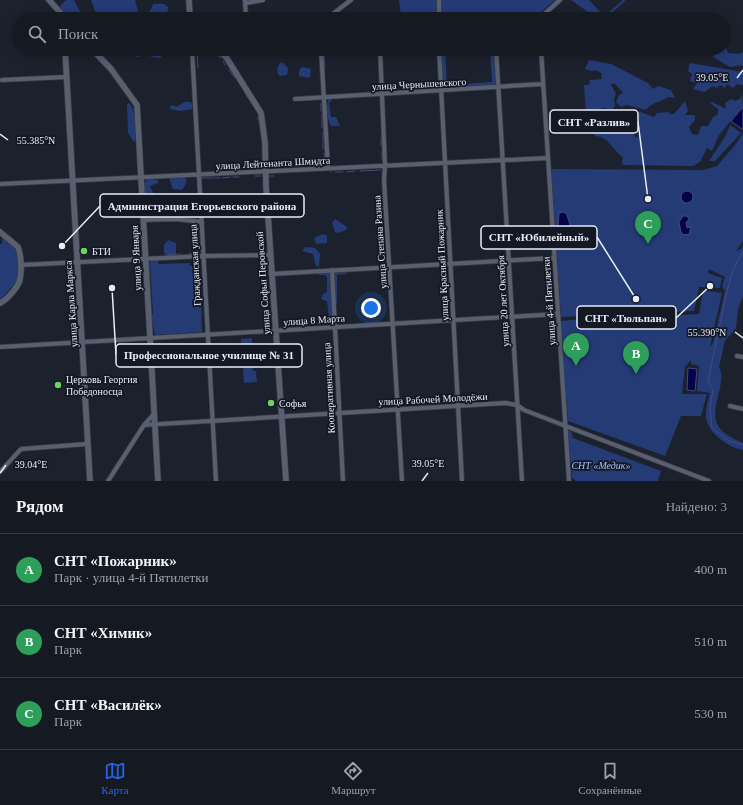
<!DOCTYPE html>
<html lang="ru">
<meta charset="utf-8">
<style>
body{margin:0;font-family:Georgia,serif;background:#1e222a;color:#f1f3f6}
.you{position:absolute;left:371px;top:308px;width:14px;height:14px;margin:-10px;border:3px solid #fff;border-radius:50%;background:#1a73e8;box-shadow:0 0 0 6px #1a73e833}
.badge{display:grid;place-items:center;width:26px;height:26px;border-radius:50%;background:#2563eb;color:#fff;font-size:13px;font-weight:700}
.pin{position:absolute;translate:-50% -33px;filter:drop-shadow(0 1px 2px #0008)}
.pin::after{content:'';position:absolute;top:21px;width:14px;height:12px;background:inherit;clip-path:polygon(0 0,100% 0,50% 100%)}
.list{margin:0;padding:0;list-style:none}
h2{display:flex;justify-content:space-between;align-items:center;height:52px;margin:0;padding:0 16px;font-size:17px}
h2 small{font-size:13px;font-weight:400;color:#9da0a5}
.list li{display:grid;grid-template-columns:26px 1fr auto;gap:12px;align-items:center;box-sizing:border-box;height:72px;padding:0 16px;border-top:1px solid #343840}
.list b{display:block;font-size:15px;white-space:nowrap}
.list p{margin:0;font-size:13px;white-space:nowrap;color:#9da0a5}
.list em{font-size:13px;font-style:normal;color:#9da0a5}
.icon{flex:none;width:22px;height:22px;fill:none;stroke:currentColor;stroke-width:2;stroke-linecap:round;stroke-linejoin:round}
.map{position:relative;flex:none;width:743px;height:481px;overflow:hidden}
.search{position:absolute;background:#151922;box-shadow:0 2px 10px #0003;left:12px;right:12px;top:12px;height:44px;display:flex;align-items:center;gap:10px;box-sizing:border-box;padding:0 14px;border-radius:22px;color:#9da0a5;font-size:15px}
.sheet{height:268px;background:#151922}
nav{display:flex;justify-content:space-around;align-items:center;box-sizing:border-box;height:56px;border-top:1px solid #343840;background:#151922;font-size:11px;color:#9da0a5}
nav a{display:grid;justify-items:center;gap:2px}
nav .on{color:#2563eb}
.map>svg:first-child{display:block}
</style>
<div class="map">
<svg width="743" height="481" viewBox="0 0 743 481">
<rect width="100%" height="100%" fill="#1c212e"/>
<path fill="#253b76" d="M66 0H74L84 19H70L59 7Z
M91 0H135L138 11 134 14 135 19C145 17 151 13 153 4H164L168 7 167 18 166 19H98Z
M399 0H438L437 19H389L401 16Z
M440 0H555L541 12 524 18 439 19Z
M571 0H589L604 16 623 0H626L605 19H598Z
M725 44 728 53 739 54 743 52V65L730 67 713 57V52L716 49H724Z
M106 49H140L142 54 139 57 115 52 112 55Z
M144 49H160L162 56 160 58 151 57V53L146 52Z
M441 49H445L447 85 492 82 490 49H495L496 85 445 90 442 86Z
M589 60 611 64 648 83 653 89 658 86 671 90 675 98 668 97C659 103 654 101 646 110L627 105 621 107 616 102 619 95 623 93 614 83 611 85 616 94 614 99 615 106 612 110 603 108 587 119V123L584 124 581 117 586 114 584 85H589L590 80 602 79 601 73 597 70 592 71 585 69Z
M282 62 288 68 287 75 279 76C276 71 277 65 282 62Z
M690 63 743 72V85L737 84 733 88 727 84 725 88 720 85 717 88 712 86 705 92 693 89 697 83 690 81 692 74 688 71Z
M302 67 311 69 310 78 299 76V71Z
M742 93 743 106 719 135 712 151 707 148 700 162 693 166 623 165 622 162 623 158C614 151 608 136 595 136L590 128V120L596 116 599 118 601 113H605L610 121 631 132 637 138 640 134V129L632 128 629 124 632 118 631 112 635 110 654 117 657 113 669 112 670 114H674L685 101 688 111 685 115H695V120L689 127 692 134 698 135 701 126H708L713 117 718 114V109L710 103 712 102 726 109 725 103 731 99 736 101 741 98Z
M329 99 332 100 329 103 331 117H336L340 126H331C327 120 325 105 329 99Z
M185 102H191L193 109 180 111 170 109V106L173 105 176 107Z
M129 103C135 107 138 137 134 142L128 133 127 104Z
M730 125 741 133 715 161H709L726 135Z
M743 133V241L736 251 741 249 743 245V296L738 309 736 328 725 341 719 367C723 374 721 381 720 388 712 420 711 429 743 443V450C729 448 708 433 706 418 705 411 708 400 710 393L697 391 699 366 691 364V360L685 367 682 394H707L701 416H681L665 456 568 421 560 321 585 319V321L699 314 703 290 722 293 710 347 713 343 725 291 722 286 725 277 709 269 708 273 722 278 720 288 699 287 694 311 561 317 551 169 703 170 717 166 736 144Z
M185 177C188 181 185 186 182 190L173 189 169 178Z
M147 179 158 180V183L150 186 153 193 154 200H164L166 203 157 215H150L145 211 144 184Z
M382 195 385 219 383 220 379 218V201Z
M199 202V216L196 219 175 215 178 211 187 210 190 203Z
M335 219 347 227 346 230 338 233 335 232 332 223Z
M323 234 327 236V243L316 244 314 238Z
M2 236 18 250V280L0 300V244H2Z
M168 240 176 243V254L169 255 164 253V245Z
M305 247 315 248 320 254 319 267 316 266 313 254 302 251Z
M151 261H158L159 264 190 263 189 266 200 265 202 332 155 335 151 316 153 314 150 266H147Z
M346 271V274L337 275V302L331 318 329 317 327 301 321 299 323 294 327 292V277L325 275H319L318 273Z
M252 338 253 371H256L257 382 244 383 241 339Z
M568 431H571L573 438 661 471 658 481H576L572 478Z"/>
<path fill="#020348" stroke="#47497c" d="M743 107V129H742L731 121Z
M681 197a6 6 0 1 1 12 0a6 6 0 1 1-12 0Z
M564 212 567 215 570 225 566 231 562 232 558 228 559 213Z
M683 216H687L689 219 686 223 687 228 691 227 689 234 684 235 681 232 679 222Z
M688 368 697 369 695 391 687 390Z"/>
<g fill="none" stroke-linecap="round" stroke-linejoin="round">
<path stroke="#47497c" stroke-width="1" d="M197 49 198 68
M209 49 221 58
M324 49V51
M324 54 325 66
M223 61 225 65
M229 70 235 78
M245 93 248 98
M321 103V111
M322 114V128
M258 117V120
M323 132V149
M381 138V145
M382 152V159
M324 153 325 162
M360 171 380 170
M330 172H331
M335 172H343
M347 172 355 171
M255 176H261
M269 176H274
M233 177H239
M202 178H213
M215 178H220
M223 178 230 177
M743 251 733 270 727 291 708 381 713 390 710 409 712 428 729 441 743 445
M189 254 198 252 197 239
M165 255 181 254"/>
<defs>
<path id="street" d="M245 0 246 19
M246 3 263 0
M326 19 351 0
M439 19V0
M535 19 541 17 560 0
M192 49 216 481
M321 49 328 168
M380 49 385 165 384 180 402 481
M439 49 462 481
M496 49 522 481
M541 49 569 481
M2 80 66 77
M295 99 543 84
M0 184 548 158
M143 220 176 219 202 222
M20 265 204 256 270 255
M332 270 343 481
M271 274 554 258
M0 347 558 314
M737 356 743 357
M730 406 743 409
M144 425 505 403 517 405 524 410 709 481
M0 472 21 449 87 444
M108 481 144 425 154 414"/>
<path id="secondary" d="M49 0 66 19
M189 0 190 19
M65 49 90 481
M92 49 111 69 137 105 158 481
M217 49 226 57 261 113 265 143 266 186 286 481
M0 232 18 247C21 255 22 270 20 279 19 286 7 300 0 303"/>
</defs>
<use href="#street" stroke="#383c47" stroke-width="5.5"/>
<use href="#secondary" stroke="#383c47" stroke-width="7"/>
<use href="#street" stroke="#585f6e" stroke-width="4"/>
<use href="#secondary" stroke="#585f6e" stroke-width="5.5"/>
</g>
<path fill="none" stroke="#e8ecf5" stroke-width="1.5" d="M737 78 743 70M0 134 8 140M735 332 743 338M0 473 6 465M422 481 428 473"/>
<g fill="#6ad363" stroke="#131824" stroke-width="1.5">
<circle cx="84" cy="251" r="4"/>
<circle cx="58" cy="385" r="4"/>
<circle cx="271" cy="403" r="4"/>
</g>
<g text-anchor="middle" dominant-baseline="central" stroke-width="3.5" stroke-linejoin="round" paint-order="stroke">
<g font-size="10" fill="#e8ecf5" stroke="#131824">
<text transform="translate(419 84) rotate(-3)">улица Чернышевского</text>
<text transform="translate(273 163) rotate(-3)">улица Лейтенанта Шмидта</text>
<text transform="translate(380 242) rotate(-94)">улица Степана Разина</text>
<text transform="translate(136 258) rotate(-93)">улица 9 Января</text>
<text transform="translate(195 265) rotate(-93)">Гражданская улица</text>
<text transform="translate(442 265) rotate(-93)">улица Красный Пожарник</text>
<text transform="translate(263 283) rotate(-94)">улица Софьи Перовской</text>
<text transform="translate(503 301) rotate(-93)">улица 20 лет Октября</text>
<text transform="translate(549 301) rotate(-94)">улица 4-й Пятилетки</text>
<text transform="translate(71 304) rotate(-94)">улица Карла Маркса</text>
<text transform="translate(314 320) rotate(-4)">улица 8 Марта</text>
<text transform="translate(329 388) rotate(-93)">Кооперативная улица</text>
<text transform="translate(433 399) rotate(-3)">улица Рабочей Молодёжи</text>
</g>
<g font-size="10" fill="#e8ecf5" stroke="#131824" text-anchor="start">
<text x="92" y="251">БТИ</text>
<text x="66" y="379">Церковь Георгия<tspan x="66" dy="12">Победоносца</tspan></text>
<text x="279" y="403">Софья</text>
</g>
<g font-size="10" font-style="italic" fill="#a6c0fc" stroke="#131824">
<text x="601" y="465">СНТ «Медик»</text>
</g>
</g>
<g font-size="10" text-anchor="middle" fill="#e8ecf5" stroke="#131824" stroke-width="3.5" stroke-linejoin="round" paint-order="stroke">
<text x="712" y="81">39.05°E</text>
<text x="36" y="144">55.385°N</text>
<text x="707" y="336">55.390°N</text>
<text x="428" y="467">39.05°E</text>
<text x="31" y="468">39.04°E</text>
</g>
<path fill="none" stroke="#e8ecf5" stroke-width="1.5" d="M648 199L638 122M62 246L100 206M636 299L597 237M710 286L676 318M112 288L116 355"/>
<g fill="#e8ecf5" stroke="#131824" stroke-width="1.5">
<circle cx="648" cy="199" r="4"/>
<circle cx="62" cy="246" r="4"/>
<circle cx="636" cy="299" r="4"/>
<circle cx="710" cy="286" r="4"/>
<circle cx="112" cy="288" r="4"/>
</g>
<g fill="#131824" stroke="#e8ecf5" stroke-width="1.5">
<rect x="550" y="110" width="88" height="23" rx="4"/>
<rect x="100" y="194" width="204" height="23" rx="4"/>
<rect x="481" y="226" width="116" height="23" rx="4"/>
<rect x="577" y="306" width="99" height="23" rx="4"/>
<rect x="116" y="344" width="186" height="23" rx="4"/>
</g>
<g font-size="11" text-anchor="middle" font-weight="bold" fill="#e8ecf5">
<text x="594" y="126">СНТ «Разлив»</text>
<text x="202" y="210">Администрация Егорьевского района</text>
<text x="539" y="241">СНТ «Юбилейный»</text>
<text x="626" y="322">СНТ «Тюльпан»</text>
<text x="209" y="359">Профессиональное училище № 31</text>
</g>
</svg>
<div class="you"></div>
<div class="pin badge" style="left:576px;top:366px;background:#2e9e5b">A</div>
<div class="pin badge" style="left:636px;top:374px;background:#2e9e5b">B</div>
<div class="pin badge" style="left:648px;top:244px;background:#2e9e5b">C</div>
<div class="search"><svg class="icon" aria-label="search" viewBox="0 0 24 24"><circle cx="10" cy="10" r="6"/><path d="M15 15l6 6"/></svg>Поиск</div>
</div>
<section class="sheet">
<h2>Рядом<small>Найдено: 3</small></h2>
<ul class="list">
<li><span class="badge" style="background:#2e9e5b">A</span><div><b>СНТ «Пожарник»</b><p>Парк · улица 4-й Пятилетки</p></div><em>400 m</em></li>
<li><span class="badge" style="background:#2e9e5b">B</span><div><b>СНТ «Химик»</b><p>Парк</p></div><em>510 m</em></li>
<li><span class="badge" style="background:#2e9e5b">C</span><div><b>СНТ «Василёк»</b><p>Парк</p></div><em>530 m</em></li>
</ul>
</section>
<nav>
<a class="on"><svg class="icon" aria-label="map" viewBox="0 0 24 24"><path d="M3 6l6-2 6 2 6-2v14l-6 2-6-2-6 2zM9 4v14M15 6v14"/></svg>Карта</a>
<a><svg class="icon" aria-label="directions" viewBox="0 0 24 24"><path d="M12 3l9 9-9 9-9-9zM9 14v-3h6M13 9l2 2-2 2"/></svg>Маршрут</a>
<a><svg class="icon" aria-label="saved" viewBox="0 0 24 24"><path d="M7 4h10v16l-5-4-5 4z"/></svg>Сохранённые</a>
</nav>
